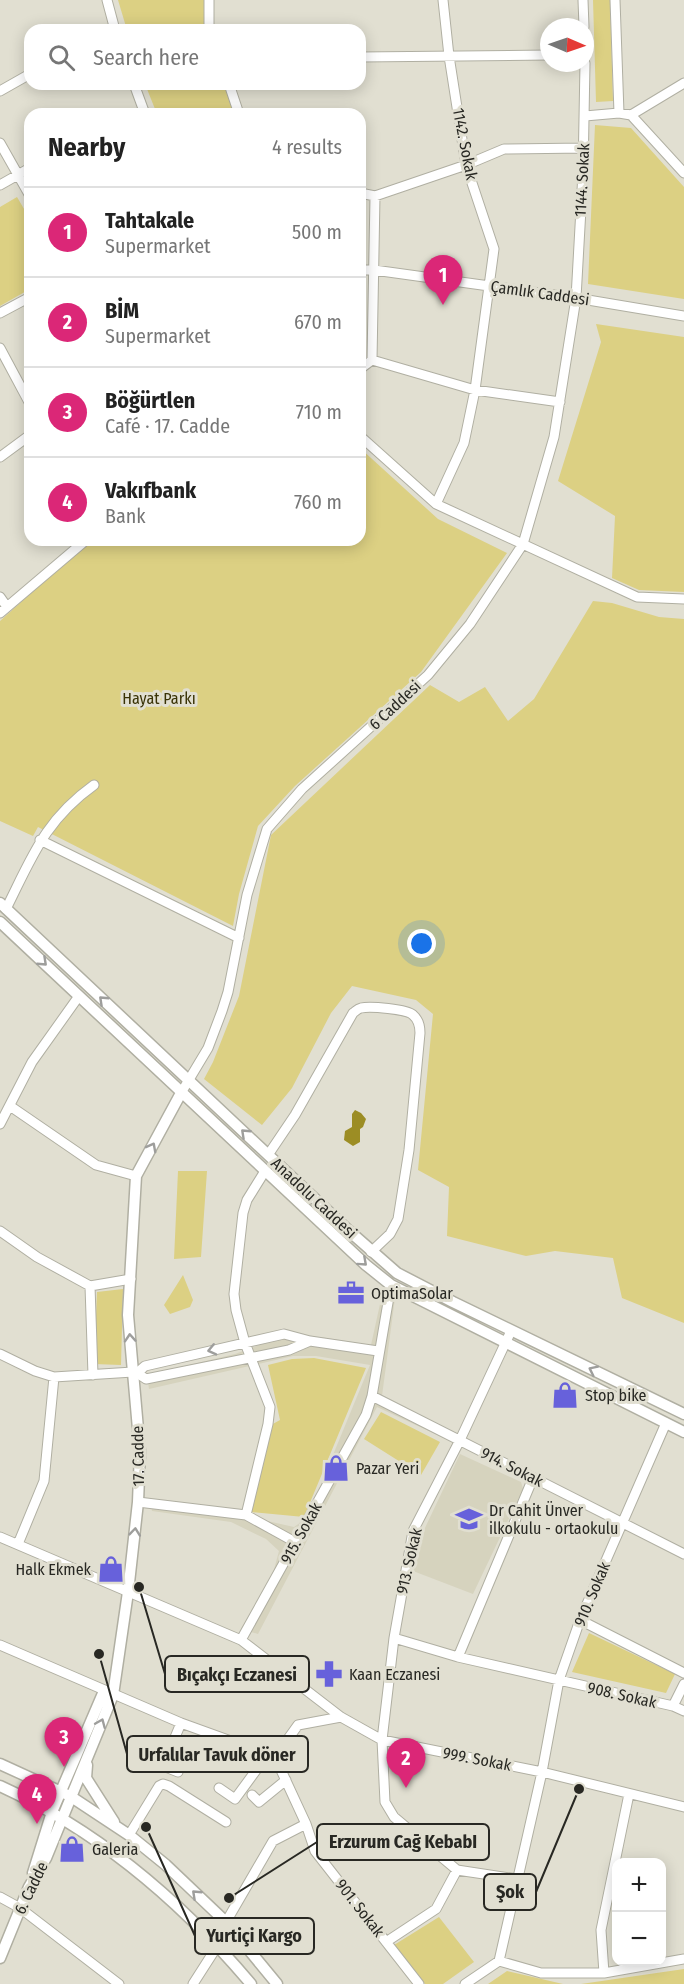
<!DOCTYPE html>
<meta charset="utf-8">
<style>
body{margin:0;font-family:"Fira Sans Condensed",sans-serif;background:#f6f6f6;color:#222}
.controls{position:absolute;right:18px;bottom:18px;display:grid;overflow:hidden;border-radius:12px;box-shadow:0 3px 15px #0003}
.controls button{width:54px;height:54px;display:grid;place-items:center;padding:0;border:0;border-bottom:2px solid #e0e0e0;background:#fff;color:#222;font:30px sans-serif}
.compass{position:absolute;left:540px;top:18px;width:54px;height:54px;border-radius:50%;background:#fff;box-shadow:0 3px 15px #0003;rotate:92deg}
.you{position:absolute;left:422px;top:944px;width:21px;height:21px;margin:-15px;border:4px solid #fff;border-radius:50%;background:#1a73e8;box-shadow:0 0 0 9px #1a73e833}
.badge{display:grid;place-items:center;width:39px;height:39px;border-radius:50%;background:#db2777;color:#fff;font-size:20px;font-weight:700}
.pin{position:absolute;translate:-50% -50px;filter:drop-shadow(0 2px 3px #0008)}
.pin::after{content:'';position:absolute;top:32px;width:21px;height:18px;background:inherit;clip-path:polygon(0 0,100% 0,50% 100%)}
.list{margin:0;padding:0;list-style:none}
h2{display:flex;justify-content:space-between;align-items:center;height:78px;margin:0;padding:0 24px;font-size:26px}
h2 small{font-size:20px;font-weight:400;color:#767676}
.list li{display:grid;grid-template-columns:39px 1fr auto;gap:18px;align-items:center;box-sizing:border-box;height:90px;padding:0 24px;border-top:2px solid #e0e0e0}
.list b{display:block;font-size:22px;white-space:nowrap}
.list p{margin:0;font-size:20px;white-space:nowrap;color:#767676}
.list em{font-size:20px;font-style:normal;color:#767676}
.icon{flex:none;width:33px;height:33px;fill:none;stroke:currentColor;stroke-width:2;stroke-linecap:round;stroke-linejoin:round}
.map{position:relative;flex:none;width:684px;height:1984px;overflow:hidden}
.search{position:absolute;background:#fff;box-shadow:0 3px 15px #0003;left:24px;top:24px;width:342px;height:66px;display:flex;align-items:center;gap:15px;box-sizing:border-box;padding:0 21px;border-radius:18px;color:#767676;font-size:22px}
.panel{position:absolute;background:#fff;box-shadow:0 3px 15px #0003;left:24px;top:108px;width:342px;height:438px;border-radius:18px}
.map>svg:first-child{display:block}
</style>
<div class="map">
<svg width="684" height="1984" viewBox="0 0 684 1984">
<rect width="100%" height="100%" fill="#e1dfd1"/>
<path fill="#d6d3be" d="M382 1295 395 1298 382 1396 450 1431 446 1439 377 1407 258 1634 241 1629 272 1577 279 1551 266 1539 231 1522 152 1511 150 1500 200 1506 294 1527 307 1518 370 1365 316 1356H293L149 1389 147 1375 235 1354 281 1337H320L371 1345Z
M460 1454 521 1482 523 1489 473 1594 413 1571 415 1549Z"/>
<path fill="#dcd083" d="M118 0H207V30H127Z
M593 0H610L613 101 596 102Z
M145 84H224L234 114H157Z
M595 125 631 128 684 187V299L588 284Z
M17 197 30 219V289L0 306V207Z
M596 324 684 337V592L639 590 612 578 615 516 558 481 601 342Z
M360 448 438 519 507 553 421 672 295 786 258 826 239 894 233 926 38 827 33 836 0 821V621L90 540H360Z
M593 601 612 603 659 617 684 619V1323L622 1298 613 1258 555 1251 526 1256 447 1236 449 1187 418 1170 433 1014 416 1000 352 986 331 1013 292 1088 262 1125 204 1079 213 1062 239 996 271 835 430 685 459 702 485 687 508 721 534 699Z
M178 1171H207L201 1257 174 1259Z
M183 1275 193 1300 190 1307 170 1314 164 1305Z
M123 1289 121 1365 94 1364 97 1292Z
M314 1358 366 1368 304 1517 250 1512 271 1425 280 1420 268 1365 292 1359Z
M381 1412 440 1442 421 1475 364 1439Z
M589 1633 675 1674 666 1693 572 1672Z
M439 1917 474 1962 443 1984H425L394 1945Z
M684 1969V1984H581Z
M507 1971 563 1984H488Z"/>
<path fill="#9c8d24" d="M355 1110 361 1113 366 1119 363 1127 360 1129V1142L353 1146 344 1140 345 1131 352 1127V1114Z"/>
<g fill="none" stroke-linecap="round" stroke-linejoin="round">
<defs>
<path id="minor" d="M107 0 115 30
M209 0V30
M583 0 584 27
M615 0 619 113
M360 57 549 55
M134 84 145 114
M229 84 239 114
M0 91 30 74
M631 115 684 173
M585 116 619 113 631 115 684 83
M0 143 30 196
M0 185 30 168
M360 193 375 196 466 165 504 149 584 148
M360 270H374L576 298 684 316
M0 313 30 297
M0 348 30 404
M372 360 475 390 560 402
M360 369 372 360 375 196
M360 436 436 504 637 597 684 599
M0 457 30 435
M436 504 464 443 475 390 494 249 466 165 449 56 443 0
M0 597 7 607
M0 613 86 540
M40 840 239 938
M6 909C32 857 45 820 94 785
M181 1093 208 1048 222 1011 228 992 247 895 267 829 302 789 428 675 470 624 523 544 554 437 576 298 583 173 585 63
M10 1106 96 1165 136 1176
M0 1124 32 1062 79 996
M268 1155 295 1115 353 1013C356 1011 357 1009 361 1008 370 1006 407 1009 413 1015 419 1020 420 1026 420 1033L409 1150 398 1219 390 1234 371 1252
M0 1231 37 1257 90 1286 131 1279
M90 1286 93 1375
M511 1331 460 1440 413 1531 394 1638 382 1740 385 1802 394 1817 457 1870 517 1879
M0 1354 35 1371 54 1377 133 1372 137 1373 146 1379 289 1350 310 1341
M137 1373 145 1366 284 1334 310 1341 378 1351
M372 1396 684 1554
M138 1502 246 1515 295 1542
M246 1515 268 1424 270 1407 245 1343 236 1310 234 1294 243 1213 247 1200 265 1171
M0 1537 241 1640 341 1717 382 1740 542 1772 684 1807
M18 1544 44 1481 54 1377
M580 1620 684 1673
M394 1638 458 1657 673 1706 684 1711
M241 1640 366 1415 372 1396 391 1285
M0 1645 181 1723 275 1757 306 1824 315 1851 419 1984
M458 1657 533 1478
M673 1706 684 1684
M275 1757 298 1725 341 1717
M178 1772 163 1766 181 1723
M219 1788 235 1799 268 1754
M252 1795 259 1802 286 1780
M129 1835 159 1786 163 1784 169 1786 226 1822
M0 1897 20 1908 119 1984
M226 1922 273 1841 306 1824
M386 1942 436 1909 457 1870
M499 1961 542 1772 559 1680 580 1620 666 1423
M604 1973 601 1930 629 1794
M193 1984 218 1945
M465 1984 499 1961 541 1973H604L684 1959"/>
<path id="major" d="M0 903 348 1230 397 1273 453 1302 684 1414
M0 922 366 1265 391 1285 684 1432
M0 1764 70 1796 129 1835 166 1865 226 1922 277 1984
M87 1765 86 1778 114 1822
M0 1786C99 1831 181 1901 251 1984
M33 1873 52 1812 104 1691
M0 1958 29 1887 46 1858 113 1695 128 1592 138 1502 140 1452 128 1315 136 1176 181 1093"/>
</defs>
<use href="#minor" stroke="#b0afa2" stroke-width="11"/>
<use href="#major" stroke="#b0afa2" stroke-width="13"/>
<use href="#minor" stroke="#fff" stroke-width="9"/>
<use href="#major" stroke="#fff" stroke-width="10"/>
</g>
<defs><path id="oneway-chevron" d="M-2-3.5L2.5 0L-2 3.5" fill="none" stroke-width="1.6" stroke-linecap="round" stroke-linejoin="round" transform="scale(1.5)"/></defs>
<g stroke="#9e9e9c">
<use href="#oneway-chevron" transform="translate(43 962) rotate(43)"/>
<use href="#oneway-chevron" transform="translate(103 1000) rotate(-137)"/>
<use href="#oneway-chevron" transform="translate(245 1133) rotate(-137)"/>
<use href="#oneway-chevron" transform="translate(152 1147) rotate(-62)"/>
<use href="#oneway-chevron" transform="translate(363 1262) rotate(42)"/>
<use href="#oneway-chevron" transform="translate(130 1338) rotate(-94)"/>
<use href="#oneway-chevron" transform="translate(212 1350) rotate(167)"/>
<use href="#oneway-chevron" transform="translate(593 1370) rotate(-154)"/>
<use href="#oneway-chevron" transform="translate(135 1532) rotate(-84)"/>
<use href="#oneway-chevron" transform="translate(101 1723) rotate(-67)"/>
<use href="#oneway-chevron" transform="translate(196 1894) rotate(-137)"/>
</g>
<defs>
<symbol id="office-bare" viewBox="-9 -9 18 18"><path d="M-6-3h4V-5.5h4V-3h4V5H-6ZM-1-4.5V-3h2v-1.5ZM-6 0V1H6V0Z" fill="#6761db" stroke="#e1dfd1" stroke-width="2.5" paint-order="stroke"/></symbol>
<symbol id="shop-bare" viewBox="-9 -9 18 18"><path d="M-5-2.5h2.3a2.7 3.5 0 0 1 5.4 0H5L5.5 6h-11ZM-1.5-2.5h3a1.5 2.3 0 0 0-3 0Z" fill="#6761db" stroke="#e1dfd1" stroke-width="2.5" paint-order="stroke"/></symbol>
<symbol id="school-bare" viewBox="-9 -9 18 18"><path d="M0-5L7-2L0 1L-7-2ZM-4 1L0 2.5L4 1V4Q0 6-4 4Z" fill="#6761db" stroke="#e1dfd1" stroke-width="2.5" paint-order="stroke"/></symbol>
<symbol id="pharmacy-bare" viewBox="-9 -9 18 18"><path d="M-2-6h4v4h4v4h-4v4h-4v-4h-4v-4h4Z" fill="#6761db" stroke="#e1dfd1" stroke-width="2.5" paint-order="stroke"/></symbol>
</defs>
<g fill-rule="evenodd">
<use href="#office-bare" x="332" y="1274" width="38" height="38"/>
<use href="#shop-bare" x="546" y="1376" width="38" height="38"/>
<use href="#shop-bare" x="317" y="1449" width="38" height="38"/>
<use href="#school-bare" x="450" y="1500" width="38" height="38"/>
<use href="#shop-bare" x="92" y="1550" width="38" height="38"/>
<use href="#pharmacy-bare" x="310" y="1655" width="38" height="38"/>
<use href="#shop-bare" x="53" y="1830" width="38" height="38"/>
</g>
<g text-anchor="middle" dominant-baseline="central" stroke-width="6" stroke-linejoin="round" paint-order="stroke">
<g font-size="16" fill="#282823" stroke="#e1dfd1">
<text transform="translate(465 144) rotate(79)">1142. Sokak</text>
<text transform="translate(582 180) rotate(-87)">1144. Sokak</text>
<text transform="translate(540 293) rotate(8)">Çamlık Caddesi</text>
<text transform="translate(395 705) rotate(-43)">6 Caddesi</text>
<text transform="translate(314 1198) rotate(43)">Anadolu Caddesi</text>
<text transform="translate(138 1456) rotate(-91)">17. Cadde</text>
<text transform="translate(512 1467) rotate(27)">914. Sokak</text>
<text transform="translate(301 1533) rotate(-61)">915. Sokak</text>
<text transform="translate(409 1561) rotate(-77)">913. Sokak</text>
<text transform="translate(592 1594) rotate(-67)">910. Sokak</text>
<text transform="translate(622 1695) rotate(13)">908. Sokak</text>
<text transform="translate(477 1759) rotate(11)">999. Sokak</text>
<text transform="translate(31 1888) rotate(-64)">6. Cadde</text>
<text transform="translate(360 1908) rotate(52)">901. Sokak</text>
</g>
<g font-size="16" fill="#393206" stroke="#e1dfd1">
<text x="159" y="698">Hayat Parkı</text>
</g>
<g font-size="16" fill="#282823" stroke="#e1dfd1" text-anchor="start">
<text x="371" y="1293">OptimaSolar</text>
<text x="585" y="1395">Stop bike</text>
<text x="356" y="1468">Pazar Yeri</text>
<text x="489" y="1510">Dr Cahit Ünver<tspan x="489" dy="18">ilkokulu - ortaokulu</tspan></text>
<text x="91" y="1569" text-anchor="end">Halk Ekmek</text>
<text x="349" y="1674">Kaan Eczanesi</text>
<text x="92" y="1849">Galeria</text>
</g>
</g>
<path fill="none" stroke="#282823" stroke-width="2" d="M139 1587L165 1674M99 1654L127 1754M229 1898L317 1842M579 1789L536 1892M146 1827L195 1936"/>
<g fill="#282823" stroke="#e1dfd1" stroke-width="2">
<circle cx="139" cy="1587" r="6"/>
<circle cx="99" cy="1654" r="6"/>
<circle cx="229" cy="1898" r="6"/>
<circle cx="579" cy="1789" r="6"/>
<circle cx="146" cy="1827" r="6"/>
</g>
<g fill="#e1dfd1" stroke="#282823" stroke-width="2">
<rect x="165" y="1656" width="144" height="36" rx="6"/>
<rect x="127" y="1736" width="181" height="36" rx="6"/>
<rect x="317" y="1824" width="172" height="36" rx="6"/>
<rect x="484" y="1874" width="52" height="36" rx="6"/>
<rect x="195" y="1918" width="119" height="36" rx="6"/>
</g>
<g font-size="18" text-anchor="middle" font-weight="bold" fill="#282823">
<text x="237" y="1681">Bıçakçı Eczanesi</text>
<text x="217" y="1761">Urfalılar Tavuk döner</text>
<text x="403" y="1848">Erzurum Caḡ KebabI</text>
<text x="510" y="1898">Şok</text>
<text x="254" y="1942">Yurtiçi Kargo</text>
</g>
</svg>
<div class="controls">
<button>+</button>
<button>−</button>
</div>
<svg class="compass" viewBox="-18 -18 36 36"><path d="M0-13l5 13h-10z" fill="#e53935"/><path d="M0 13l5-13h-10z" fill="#767676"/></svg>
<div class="you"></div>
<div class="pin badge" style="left:443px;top:305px">1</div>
<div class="pin badge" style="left:406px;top:1788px">2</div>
<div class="pin badge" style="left:64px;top:1767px">3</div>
<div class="pin badge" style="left:37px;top:1824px">4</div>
<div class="search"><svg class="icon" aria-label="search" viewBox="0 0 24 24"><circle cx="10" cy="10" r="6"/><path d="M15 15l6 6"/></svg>Search here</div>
<section class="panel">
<h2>Nearby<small>4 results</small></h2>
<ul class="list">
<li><span class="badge">1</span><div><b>Tahtakale</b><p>Supermarket</p></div><em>500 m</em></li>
<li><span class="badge">2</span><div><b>BİM</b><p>Supermarket</p></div><em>670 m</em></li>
<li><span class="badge">3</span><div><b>Böğürtlen</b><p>Café · 17. Cadde</p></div><em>710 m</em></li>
<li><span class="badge">4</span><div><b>Vakıfbank</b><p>Bank</p></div><em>760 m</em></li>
</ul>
</section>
</div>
